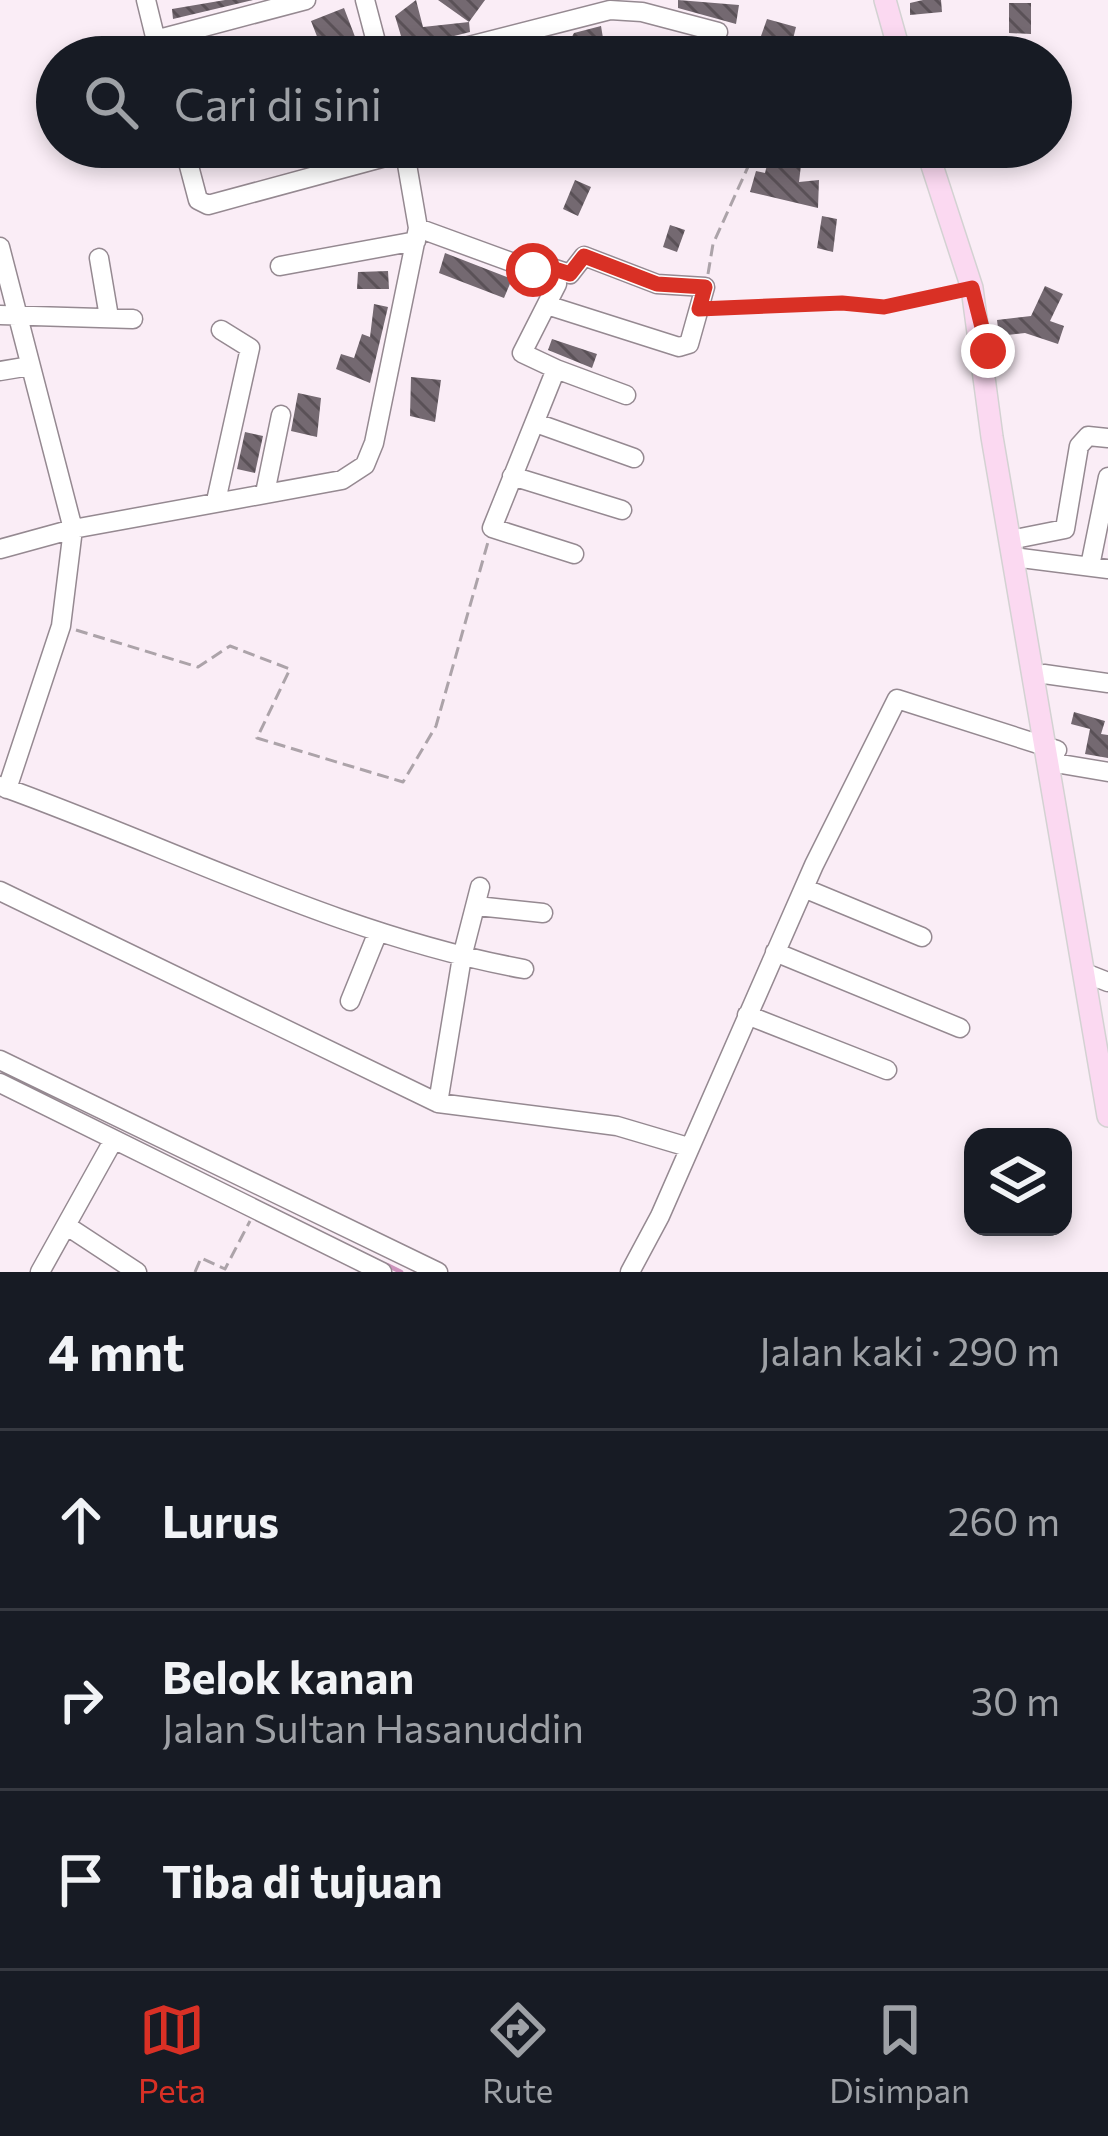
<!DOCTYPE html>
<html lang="id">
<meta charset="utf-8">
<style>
body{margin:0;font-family:Commissioner,sans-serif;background:#20242c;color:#f1f3f6}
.controls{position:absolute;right:36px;bottom:36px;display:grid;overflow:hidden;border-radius:24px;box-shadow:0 6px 18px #0003}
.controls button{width:108px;height:108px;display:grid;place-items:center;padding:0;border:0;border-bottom:3px solid #363941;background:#171b24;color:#f1f3f6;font:60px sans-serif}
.stop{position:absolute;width:36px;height:36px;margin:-27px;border:9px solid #d93025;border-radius:50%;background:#fff}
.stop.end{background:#d93025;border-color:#fff;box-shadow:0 3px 12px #0008}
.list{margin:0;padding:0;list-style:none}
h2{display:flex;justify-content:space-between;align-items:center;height:156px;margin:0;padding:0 48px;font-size:51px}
h2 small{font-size:39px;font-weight:400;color:#9ea1a6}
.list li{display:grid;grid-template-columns:78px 1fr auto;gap:36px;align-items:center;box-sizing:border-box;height:180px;padding:0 48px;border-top:3px solid #363941}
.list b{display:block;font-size:45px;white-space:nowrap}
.list p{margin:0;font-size:39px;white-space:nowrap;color:#9ea1a6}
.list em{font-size:39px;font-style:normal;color:#9ea1a6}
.icon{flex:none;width:66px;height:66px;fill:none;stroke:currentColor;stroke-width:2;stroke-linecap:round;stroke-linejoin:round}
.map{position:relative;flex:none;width:1108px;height:1272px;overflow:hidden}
.search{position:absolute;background:#171b24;box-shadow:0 6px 18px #0003;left:36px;right:36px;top:36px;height:132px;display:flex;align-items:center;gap:30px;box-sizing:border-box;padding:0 42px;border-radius:66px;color:#9ea1a6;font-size:45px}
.sheet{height:696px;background:#171b24}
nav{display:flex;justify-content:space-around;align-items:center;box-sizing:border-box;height:168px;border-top:3px solid #363941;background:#171b24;font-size:33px;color:#9ea1a6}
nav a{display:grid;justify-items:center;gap:6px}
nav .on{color:#d93025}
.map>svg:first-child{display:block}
</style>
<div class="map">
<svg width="1108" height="1272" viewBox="0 0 1108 1272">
<defs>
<pattern id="building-back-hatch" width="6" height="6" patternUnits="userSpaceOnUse" patternTransform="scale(3)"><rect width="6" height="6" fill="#746971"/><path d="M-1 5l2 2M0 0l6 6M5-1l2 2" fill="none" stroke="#5a5157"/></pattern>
</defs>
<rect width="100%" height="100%" fill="#faedf6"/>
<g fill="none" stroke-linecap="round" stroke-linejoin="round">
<path stroke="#cd92bc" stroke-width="4.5" d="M387 1265 401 1272"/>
</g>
<path fill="url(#building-back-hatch)" d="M225 0H253L173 19 172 9Z
M416 0 423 27 469 22 470 32 430 42 401 36 395 16Z
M438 0H485L469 22Z
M678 0 739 5 736 24 678 8Z
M923 0H941L942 12 910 15V3Z
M1009 3H1031V34L1009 33Z
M344 8 357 42 364 57H325L311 21Z
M767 19 796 27 792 43 761 36Z
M601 26 603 38 586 41 588 57H561L574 33Z
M870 43 874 57H825V53Z
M829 153H860L861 168 830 167Z
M769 157 801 165 799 182 819 180 818 208 750 192 756 171 765 173Z
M575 180 591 187 578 216 563 209Z
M822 216 837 219 833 252 817 248Z
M670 225 685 230 677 252 663 247Z
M445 253 512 279 504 298 439 273Z
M388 271 389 289H357L358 272Z
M1045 286 1063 294 1050 321 1064 326 1058 344 1025 333 999 336 997 320 1031 316Z
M374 304 388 307 370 383 336 369 341 354 354 358 362 334 370 337Z
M552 339 597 354 592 368 548 350Z
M411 377 441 380 435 422 410 416Z
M298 393 321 398 317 437 291 431Z
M245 432 263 436 255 473 237 469Z
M1074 712 1105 721 1101 734 1108 735V758L1085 754 1090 729 1071 724Z"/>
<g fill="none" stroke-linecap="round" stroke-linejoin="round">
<defs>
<path id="minor" d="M146 0 160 57
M365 0 380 57
M155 40 306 0
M426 57 610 10 642 12 718 32
M184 147 198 200 208 205 422 147
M418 228 533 270 557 284 522 353 556 369 492 528 574 554
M0 247 73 529 61 626 7 789
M99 258 109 317
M543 265 570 274 584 256 657 284 705 287 689 344 679 347 550 306
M280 266 416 241
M0 315 133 319
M556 369 626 395
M0 371 30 366
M536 423 634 458
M512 476 622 510
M265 493 281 415
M216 501 250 348 221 330
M1020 538 1065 529 1079 446 1088 436 1108 438
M0 549 73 529 342 480 365 465 374 443 418 228 404 147
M1013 557 1108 569
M1090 566 1108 477
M1044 674 1108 683
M1061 764 1108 772
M0 786C173 848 343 936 524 969
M806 889 922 937
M0 891 438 1103 617 1126 688 1147
M477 906 543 913
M775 952 960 1028
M1085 973 1108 982
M350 1001 378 932
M747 1015 887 1070
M0 1060 438 1272
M0 1083 382 1272
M438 1103 462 957 480 887
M67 1226 137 1272
M40 1272 113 1141
M630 1272 660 1216 814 865 897 699 1057 750"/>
<path id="major" d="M885 0 901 57
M926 147 972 288 992 437 1108 1116"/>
</defs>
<use href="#minor" stroke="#958991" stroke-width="21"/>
<use href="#major" stroke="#d3d2d2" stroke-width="24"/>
<path stroke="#aca3a9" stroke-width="3" stroke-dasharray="12 6" stroke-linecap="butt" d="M708 274 713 244 757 147
M713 309C794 307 874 309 953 292
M76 630 198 667 230 646 290 669 257 738 403 782 436 726 488 542
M195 1272 201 1258 225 1269 250 1221"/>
<use href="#minor" stroke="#fff" stroke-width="18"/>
<use href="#major" stroke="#fbd9f1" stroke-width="21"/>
</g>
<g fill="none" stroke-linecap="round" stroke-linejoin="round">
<path stroke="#d93025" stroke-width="15" d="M533 270 542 265 570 274 584 256 657 284 705 287 699 309 842 303 884 307 972 288 988 351"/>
</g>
</svg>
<div class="controls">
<button><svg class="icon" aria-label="layers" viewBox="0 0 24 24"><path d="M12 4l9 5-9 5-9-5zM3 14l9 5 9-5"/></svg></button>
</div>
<div class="stop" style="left:533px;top:270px"></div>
<div class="stop end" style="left:988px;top:351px"></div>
<div class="search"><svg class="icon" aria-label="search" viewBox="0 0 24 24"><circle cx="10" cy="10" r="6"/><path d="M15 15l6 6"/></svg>Cari di sini</div>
</div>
<section class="sheet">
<h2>4 mnt<small>Jalan kaki · 290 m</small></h2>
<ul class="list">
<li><svg class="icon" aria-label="ahead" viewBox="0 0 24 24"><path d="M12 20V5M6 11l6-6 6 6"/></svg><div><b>Lurus</b></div><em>260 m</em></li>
<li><svg class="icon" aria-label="right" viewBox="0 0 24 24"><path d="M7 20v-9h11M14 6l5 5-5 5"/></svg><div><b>Belok kanan</b><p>Jalan Sultan Hasanuddin</p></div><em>30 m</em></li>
<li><svg class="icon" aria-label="arrive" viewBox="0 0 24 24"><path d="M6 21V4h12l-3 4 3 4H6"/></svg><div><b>Tiba di tujuan</b></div></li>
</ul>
</section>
<nav>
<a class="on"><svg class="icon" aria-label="map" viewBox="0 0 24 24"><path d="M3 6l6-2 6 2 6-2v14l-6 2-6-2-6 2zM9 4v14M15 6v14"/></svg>Peta</a>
<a><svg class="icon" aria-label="directions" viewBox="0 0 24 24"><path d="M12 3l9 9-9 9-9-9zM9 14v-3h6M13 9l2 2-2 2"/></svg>Rute</a>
<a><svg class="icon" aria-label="saved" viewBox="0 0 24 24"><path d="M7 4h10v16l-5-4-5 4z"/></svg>Disimpan</a>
</nav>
